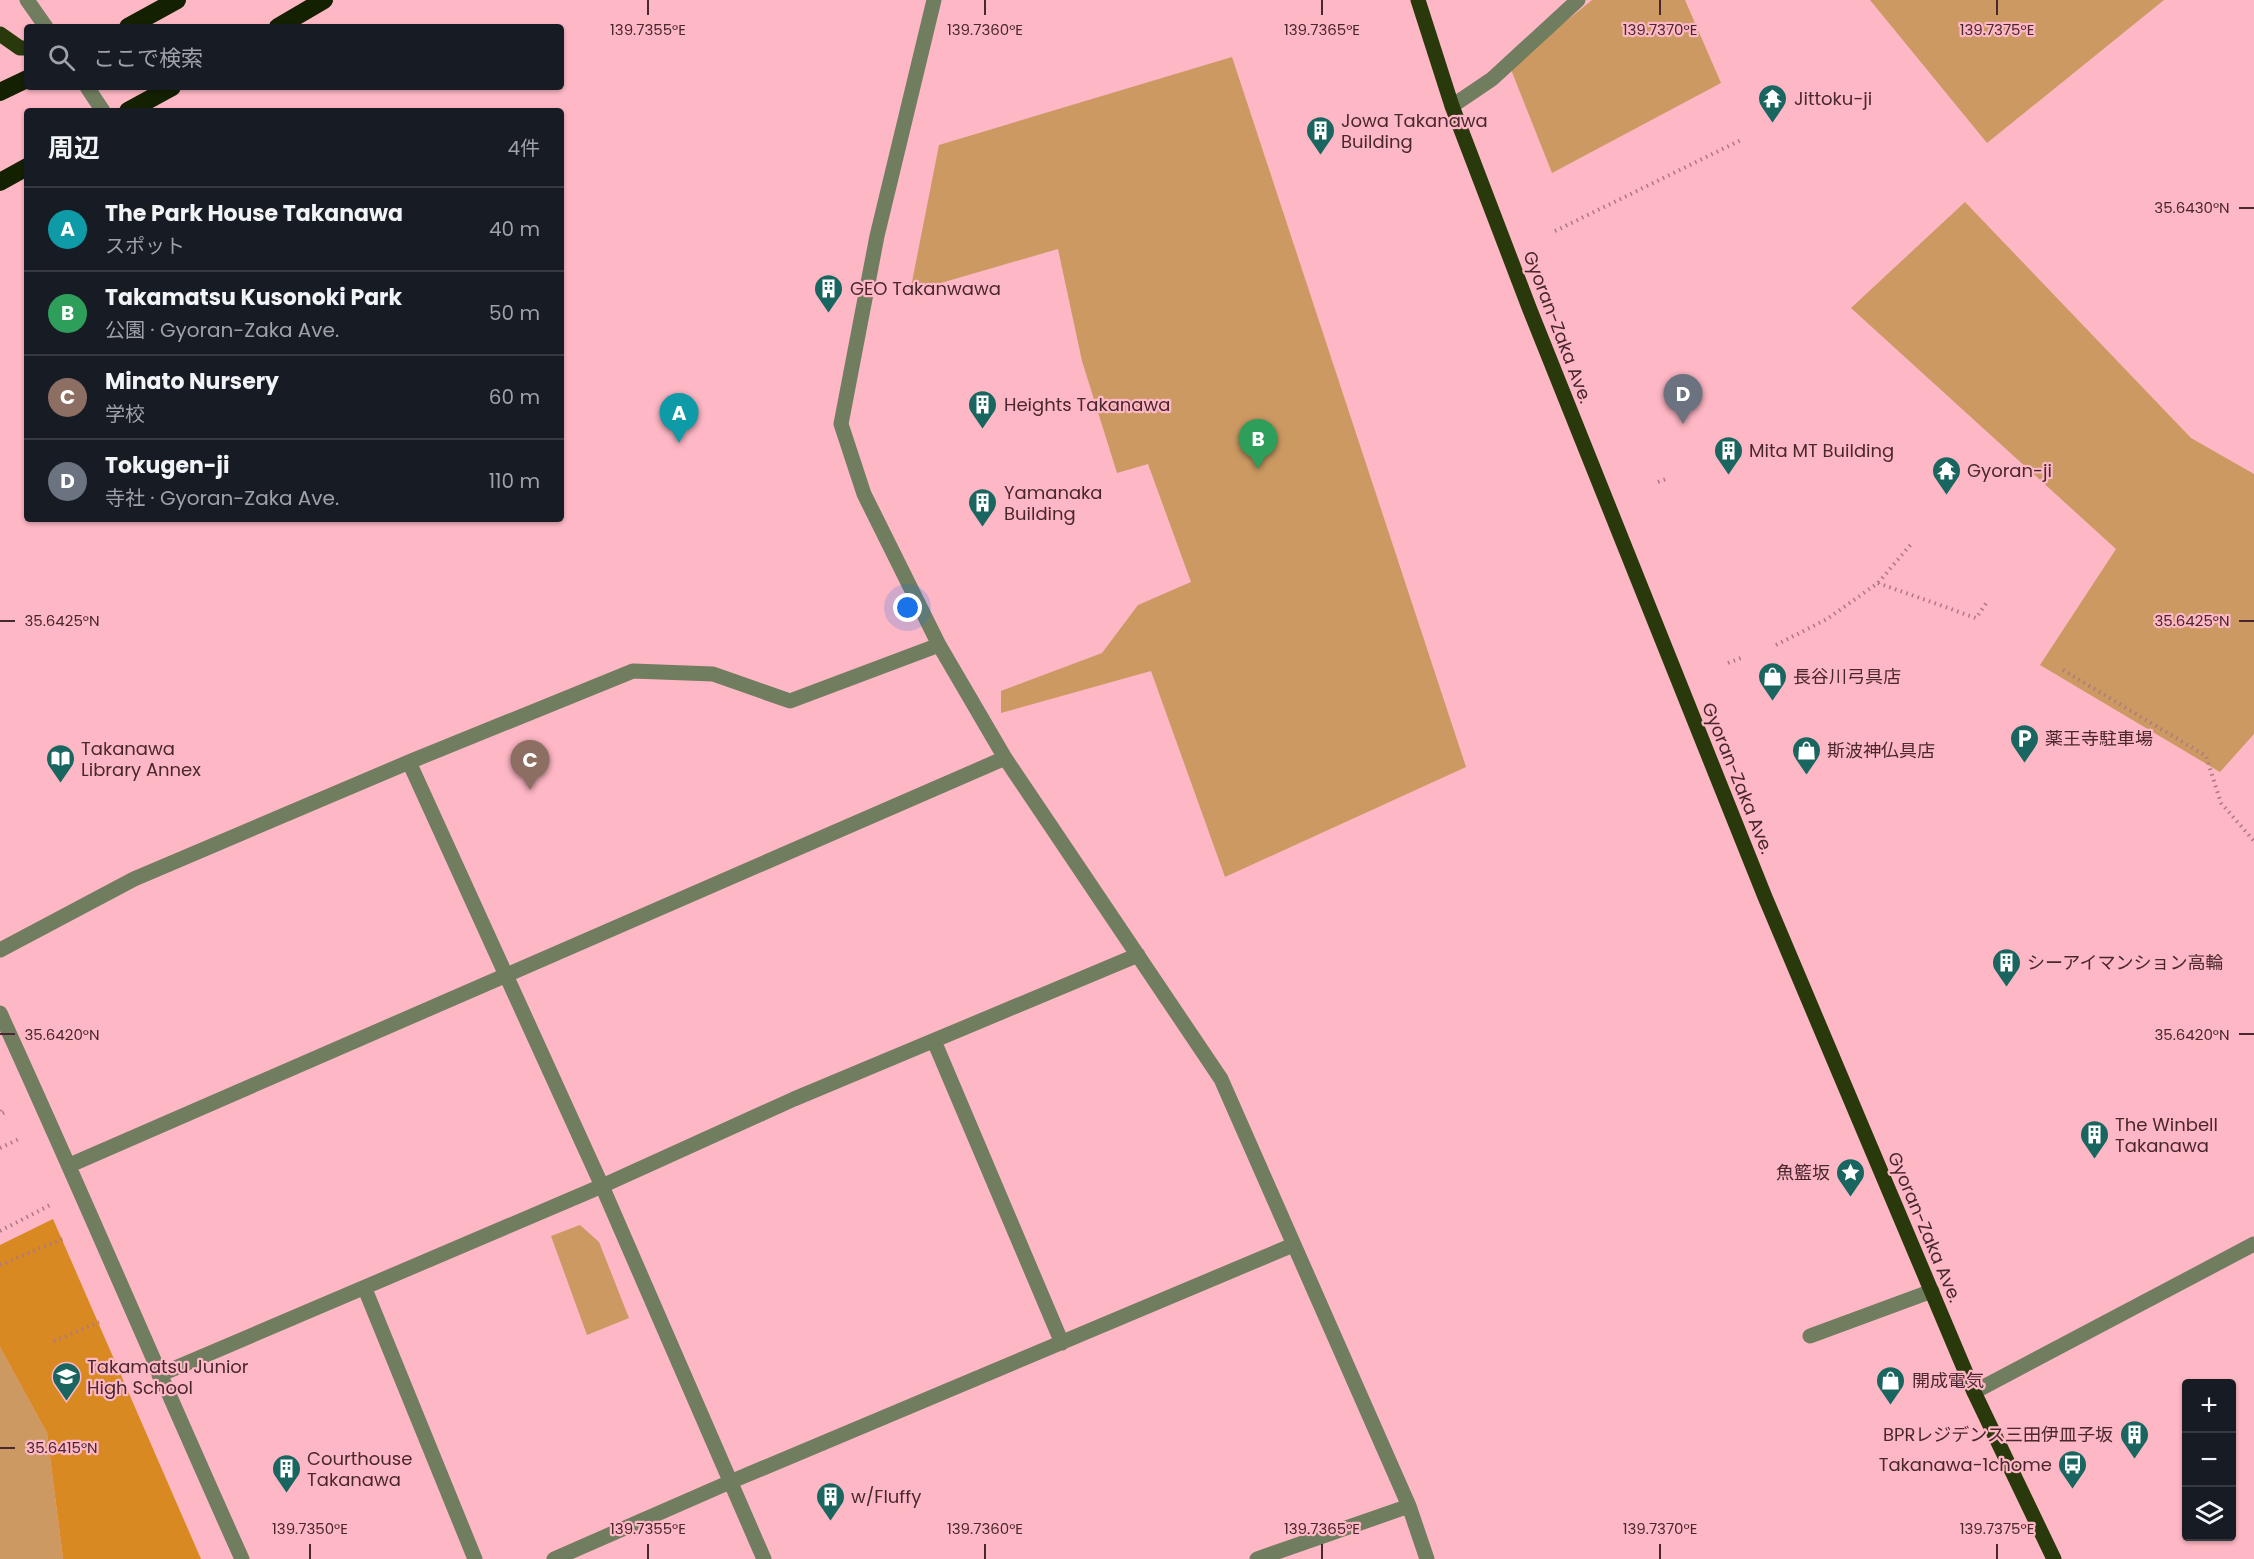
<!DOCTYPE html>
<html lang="ja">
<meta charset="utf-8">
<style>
body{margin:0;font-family:Poppins,"Noto Sans JP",sans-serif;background:#242831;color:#f1f3f6}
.controls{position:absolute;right:18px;bottom:18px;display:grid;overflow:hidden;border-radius:6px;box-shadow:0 2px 4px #0004}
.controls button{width:54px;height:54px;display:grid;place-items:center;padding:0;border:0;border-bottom:2px solid #363941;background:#171b24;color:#f1f3f6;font:30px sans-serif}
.you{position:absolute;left:908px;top:608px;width:21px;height:21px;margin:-15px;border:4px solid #fff;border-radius:50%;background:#1a73e8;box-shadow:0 0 0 9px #1a73e833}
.badge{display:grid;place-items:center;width:39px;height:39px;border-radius:50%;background:#1a73e8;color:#fff;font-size:20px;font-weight:700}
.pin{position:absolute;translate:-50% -50px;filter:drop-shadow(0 2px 3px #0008)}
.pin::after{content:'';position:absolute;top:32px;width:21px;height:18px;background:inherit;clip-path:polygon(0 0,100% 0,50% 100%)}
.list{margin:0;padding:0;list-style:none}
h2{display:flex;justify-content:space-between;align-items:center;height:78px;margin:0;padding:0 24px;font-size:26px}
h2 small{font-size:20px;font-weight:400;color:#9ea1a6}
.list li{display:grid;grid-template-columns:39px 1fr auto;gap:18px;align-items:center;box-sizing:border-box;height:84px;padding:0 24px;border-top:2px solid #363941}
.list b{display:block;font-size:22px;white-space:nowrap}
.list p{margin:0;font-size:20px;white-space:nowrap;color:#9ea1a6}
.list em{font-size:20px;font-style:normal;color:#9ea1a6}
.icon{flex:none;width:33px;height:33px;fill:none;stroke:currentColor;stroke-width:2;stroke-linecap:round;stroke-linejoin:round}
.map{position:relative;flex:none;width:2254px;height:1559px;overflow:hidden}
.search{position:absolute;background:#171b24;box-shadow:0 2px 4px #0004;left:24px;top:24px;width:540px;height:66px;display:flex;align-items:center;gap:15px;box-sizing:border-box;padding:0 21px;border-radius:6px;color:#9ea1a6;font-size:22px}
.panel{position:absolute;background:#171b24;box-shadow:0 2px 4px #0004;left:24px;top:108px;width:540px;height:414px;border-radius:6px}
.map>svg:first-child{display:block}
</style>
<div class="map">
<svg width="2254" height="1559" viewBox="0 0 2254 1559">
<rect width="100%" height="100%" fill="#feb7c4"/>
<path fill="#cc9963" d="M1592 0H1685L1721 83 1552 173 1510 67Z
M1870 0H2164L1987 143Z
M1232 57 1466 767 1225 877 1151 671 1001 713V691L1102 653 1138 605 1191 582 1148 464 1117 473 1082 361 1058 249 910 292 939 145Z
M1965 202 2191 438 2254 474V734L2220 772 2040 665 2116 549 1851 308Z
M580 1225 599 1242 629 1318 587 1335 551 1236Z
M0 1347 47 1433 63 1559H0Z"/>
<path fill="#d88922" d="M53 1219 201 1559H63L47 1433 0 1347V1245Z"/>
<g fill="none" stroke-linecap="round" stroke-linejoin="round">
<path stroke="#af7882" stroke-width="4" stroke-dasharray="1.5 4.5" stroke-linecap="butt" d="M1555 231 1741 140
M1658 482 1666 479
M1878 583 1976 618 1987 602
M1776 645 1827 619 1878 583 1912 543
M1728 663 1741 658
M2063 670 2206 756 2221 803 2254 841
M0 1110 1 1114 8 1111
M0 1148 21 1138
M0 1231 50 1205
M0 1265 65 1238
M54 1341 99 1322"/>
<path stroke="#707d5f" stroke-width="15" d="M27 0 46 27
M934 0 877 236 841 424 864 494 939 645
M87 87 103 111
M1452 106 1492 79 1578 0
M409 762 602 1186 764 1559
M0 950 134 879 409 762 633 671 713 674 790 701 939 645 1005 758 1221 1079 1409 1506 1427 1559
M0 1013C83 1194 160 1377 242 1559
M934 1041 1062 1343
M70 1165 1005 758
M365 1289 475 1559
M1810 1336 1932 1291
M159 1375 602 1186 794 1099 1138 955
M1974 1392 2254 1244
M554 1559 730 1482 1293 1245
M1257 1559 1409 1506"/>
<path stroke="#29390b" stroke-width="15" d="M1418 0 1452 106 1530 310 1765 897 1974 1392 2054 1559
M0 34 20 48H27"/>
<path stroke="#142100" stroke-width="18" d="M128 27 177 0
M278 27 324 0
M0 92 27 79
M128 111 172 87
M0 182 27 167"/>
</g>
<path fill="none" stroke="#49272e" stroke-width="2" d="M648 0V15M985 0V15M1322 0V15M1660 0V15M1997 0V15M2239 208H2254M0 621H15M2239 621H2254M0 1034H15M2239 1034H2254M0 1448H15M310 1544V1559M648 1544V1559M985 1544V1559M1322 1544V1559M1660 1544V1559M1997 1544V1559"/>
<defs>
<symbol id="temple-pin" viewBox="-11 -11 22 30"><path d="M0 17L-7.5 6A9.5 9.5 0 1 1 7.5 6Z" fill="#19655f" stroke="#feb7c4"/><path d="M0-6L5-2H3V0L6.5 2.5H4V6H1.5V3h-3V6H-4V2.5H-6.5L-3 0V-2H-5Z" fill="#fff"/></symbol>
<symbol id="building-pin" viewBox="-11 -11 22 30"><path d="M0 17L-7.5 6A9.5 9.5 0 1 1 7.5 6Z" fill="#19655f" stroke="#feb7c4"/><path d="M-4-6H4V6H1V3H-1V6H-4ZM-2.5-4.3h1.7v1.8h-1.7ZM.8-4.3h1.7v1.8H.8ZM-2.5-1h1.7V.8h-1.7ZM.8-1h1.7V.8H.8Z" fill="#fff"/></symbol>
<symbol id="shop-pin" viewBox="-11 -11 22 30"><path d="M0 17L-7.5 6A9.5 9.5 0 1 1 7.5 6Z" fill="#19655f" stroke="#feb7c4"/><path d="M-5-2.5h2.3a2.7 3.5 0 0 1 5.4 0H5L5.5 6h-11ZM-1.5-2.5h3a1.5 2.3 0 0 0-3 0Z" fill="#fff"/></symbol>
<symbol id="parking-pin" viewBox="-11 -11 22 30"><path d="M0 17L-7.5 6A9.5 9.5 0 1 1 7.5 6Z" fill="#19655f" stroke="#feb7c4"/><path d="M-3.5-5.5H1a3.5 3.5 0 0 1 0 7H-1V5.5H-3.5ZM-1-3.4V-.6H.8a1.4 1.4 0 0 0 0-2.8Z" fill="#fff"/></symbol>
<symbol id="library-pin" viewBox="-11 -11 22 30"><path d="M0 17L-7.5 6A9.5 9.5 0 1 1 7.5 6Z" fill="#19655f" stroke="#feb7c4"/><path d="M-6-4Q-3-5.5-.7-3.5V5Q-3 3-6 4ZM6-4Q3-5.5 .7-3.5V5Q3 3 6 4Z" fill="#fff"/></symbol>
<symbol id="sight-pin" viewBox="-11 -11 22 30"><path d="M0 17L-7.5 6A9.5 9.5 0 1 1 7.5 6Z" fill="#19655f" stroke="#feb7c4"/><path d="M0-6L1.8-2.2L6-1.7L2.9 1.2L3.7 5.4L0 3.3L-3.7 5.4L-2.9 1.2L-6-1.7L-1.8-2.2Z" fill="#fff"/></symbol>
<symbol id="school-pin" viewBox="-11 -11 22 30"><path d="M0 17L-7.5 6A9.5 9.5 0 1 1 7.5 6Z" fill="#19655f" stroke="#feb7c4"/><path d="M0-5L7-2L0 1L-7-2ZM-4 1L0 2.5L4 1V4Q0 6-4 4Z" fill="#fff"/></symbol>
<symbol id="bus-pin" viewBox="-11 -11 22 30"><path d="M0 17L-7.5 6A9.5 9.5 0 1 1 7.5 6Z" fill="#19655f" stroke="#feb7c4"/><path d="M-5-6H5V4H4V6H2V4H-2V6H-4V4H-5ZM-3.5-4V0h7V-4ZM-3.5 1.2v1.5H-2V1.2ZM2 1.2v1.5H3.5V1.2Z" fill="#fff"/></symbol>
</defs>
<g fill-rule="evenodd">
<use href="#temple-pin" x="1756" y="82" width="33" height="45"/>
<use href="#building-pin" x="1304" y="114" width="33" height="45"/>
<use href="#building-pin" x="812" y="272" width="33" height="45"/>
<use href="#building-pin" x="966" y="388" width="33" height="45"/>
<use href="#building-pin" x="1712" y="434" width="33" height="45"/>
<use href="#temple-pin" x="1930" y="454" width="33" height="45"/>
<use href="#building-pin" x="966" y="486" width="33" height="45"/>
<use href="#shop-pin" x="1756" y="660" width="33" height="45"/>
<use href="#parking-pin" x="2008" y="722" width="33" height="45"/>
<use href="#shop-pin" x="1790" y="734" width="33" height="45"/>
<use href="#library-pin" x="44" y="742" width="33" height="45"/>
<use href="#building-pin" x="1990" y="946" width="33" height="45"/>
<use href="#building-pin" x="2078" y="1118" width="33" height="45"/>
<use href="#sight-pin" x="1834" y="1156" width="33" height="45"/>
<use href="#school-pin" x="50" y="1360" width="33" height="45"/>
<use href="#shop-pin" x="1874" y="1364" width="33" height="45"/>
<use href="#building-pin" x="2118" y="1418" width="33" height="45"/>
<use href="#bus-pin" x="2056" y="1448" width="33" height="45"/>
<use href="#building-pin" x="270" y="1452" width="33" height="45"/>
<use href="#building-pin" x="814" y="1480" width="33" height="45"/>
</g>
<g text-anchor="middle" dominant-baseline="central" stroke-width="4.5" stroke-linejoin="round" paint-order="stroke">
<g font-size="18" fill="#49272e" stroke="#feb7c4" text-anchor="start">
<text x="1794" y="98">Jittoku-ji</text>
<text x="1341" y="120">Jowa Takanawa<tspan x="1341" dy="21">Building</tspan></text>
<text x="850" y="288">GEO Takanwawa</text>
<text x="1004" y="404">Heights Takanawa</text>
<text x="1749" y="450">Mita MT Building</text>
<text x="1967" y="470">Gyoran-ji</text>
<text x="1004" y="492">Yamanaka<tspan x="1004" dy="21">Building</tspan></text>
<text x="1793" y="676">長谷川弓具店</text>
<text x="2045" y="738">薬王寺駐車場</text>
<text x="81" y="748">Takanawa<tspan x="81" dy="21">Library Annex</tspan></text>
<text x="1827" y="750">斯波神仏具店</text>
<text x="2027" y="962">シーアイマンション高輪</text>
<text x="2115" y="1124">The Winbell<tspan x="2115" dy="21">Takanawa</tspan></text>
<text x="1830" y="1172" text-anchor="end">魚籃坂</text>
<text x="87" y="1366">Takamatsu Junior<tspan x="87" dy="21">High School</tspan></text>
<text x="1912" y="1380">開成電気</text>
<text x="2113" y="1434" text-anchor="end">BPRレジデンス三田伊皿子坂</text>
<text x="307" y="1458">Courthouse<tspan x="307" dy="21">Takanawa</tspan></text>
<text x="2052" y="1464" text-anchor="end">Takanawa-1chome</text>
<text x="851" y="1496">w/Fluffy</text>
</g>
<g font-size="18" fill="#49272e" stroke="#feb7c4">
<text transform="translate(1558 327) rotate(69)">Gyoran-Zaka Ave.</text>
<text transform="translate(1738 778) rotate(68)">Gyoran-Zaka Ave.</text>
<text transform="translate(1925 1227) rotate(67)">Gyoran-Zaka Ave.</text>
</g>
</g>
<g font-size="15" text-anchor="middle" fill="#49272e" stroke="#feb7c4" stroke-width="4.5" stroke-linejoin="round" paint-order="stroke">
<text x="648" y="35">139.7355°E</text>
<text x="985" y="35">139.7360°E</text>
<text x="1322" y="35">139.7365°E</text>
<text x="1660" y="35">139.7370°E</text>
<text x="1997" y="35">139.7375°E</text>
<text x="2192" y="213">35.6430°N</text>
<text x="62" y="626">35.6425°N</text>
<text x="2192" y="626">35.6425°N</text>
<text x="62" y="1040">35.6420°N</text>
<text x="2192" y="1040">35.6420°N</text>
<text x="62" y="1453">35.6415°N</text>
<text x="310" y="1534">139.7350°E</text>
<text x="648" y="1534">139.7355°E</text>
<text x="985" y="1534">139.7360°E</text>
<text x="1322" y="1534">139.7365°E</text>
<text x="1660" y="1534">139.7370°E</text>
<text x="1997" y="1534">139.7375°E</text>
</g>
</svg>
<div class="controls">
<button>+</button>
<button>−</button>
<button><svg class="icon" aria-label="layers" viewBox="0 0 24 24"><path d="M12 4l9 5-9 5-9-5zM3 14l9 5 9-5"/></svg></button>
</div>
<div class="you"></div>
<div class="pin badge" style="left:679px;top:443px;background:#0f9aa8">A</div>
<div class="pin badge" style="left:1258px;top:469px;background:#2e9e5b">B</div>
<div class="pin badge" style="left:530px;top:790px;background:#8d6e63">C</div>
<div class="pin badge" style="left:1683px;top:424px;background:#6b7280">D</div>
<div class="search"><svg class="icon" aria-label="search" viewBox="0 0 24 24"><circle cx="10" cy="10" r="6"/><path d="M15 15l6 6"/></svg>ここで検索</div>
<section class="panel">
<h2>周辺<small>4件</small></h2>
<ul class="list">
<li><span class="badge" style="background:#0f9aa8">A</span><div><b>The Park House Takanawa</b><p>スポット</p></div><em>40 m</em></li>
<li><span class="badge" style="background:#2e9e5b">B</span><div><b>Takamatsu Kusonoki Park</b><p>公園 · Gyoran-Zaka Ave.</p></div><em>50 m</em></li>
<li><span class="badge" style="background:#8d6e63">C</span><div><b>Minato Nursery</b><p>学校</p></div><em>60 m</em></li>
<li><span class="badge" style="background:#6b7280">D</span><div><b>Tokugen-ji</b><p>寺社 · Gyoran-Zaka Ave.</p></div><em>110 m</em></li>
</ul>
</section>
</div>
